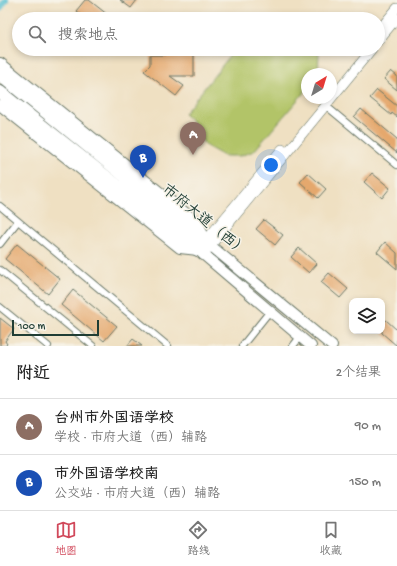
<!DOCTYPE html>
<html lang="zh">
<meta charset="utf-8">
<style>
body{margin:0;font-family:"Gochi Hand","LXGW WenKai TC",sans-serif;background:#f2f2f2;color:#222}
.controls{position:absolute;right:12px;bottom:12px;display:grid;overflow:hidden;border-radius:8px;box-shadow:0 2px 6px #0003}
.controls button{width:36px;height:36px;display:grid;place-items:center;padding:0;border:0;border-bottom:1px solid #e0e0e0;background:#fff;color:#222;font:20px sans-serif}
.compass{position:absolute;left:301px;top:68px;width:36px;height:36px;border-radius:50%;background:#fff;box-shadow:0 2px 6px #0003;rotate:38deg}
.scale{position:absolute;left:12px;bottom:10px;width:87px;box-sizing:border-box;padding-left:4px;border:2px solid #1f3d34;border-top:0;font-size:11px;line-height:14px;white-space:nowrap;color:#1f3d34;-webkit-text-stroke:3px #f7f3e8;paint-order:stroke}
.you{position:absolute;left:271px;top:165px;width:14px;height:14px;margin:-10px;border:3px solid #fff;border-radius:50%;background:#1a73e8;box-shadow:0 0 0 6px #1a73e833}
.badge{display:grid;place-items:center;width:26px;height:26px;border-radius:50%;background:#d1495b;color:#fff;font-size:13px;font-weight:700}
.pin{position:absolute;translate:-50% -33px;filter:drop-shadow(0 1px 2px #0008)}
.pin::after{content:'';position:absolute;top:21px;width:14px;height:12px;background:inherit;clip-path:polygon(0 0,100% 0,50% 100%)}
.list{margin:0;padding:0;list-style:none}
h2{display:flex;justify-content:space-between;align-items:center;height:52px;margin:0;padding:0 16px;font-size:17px}
h2 small{font-size:13px;font-weight:400;color:#767676}
.list li{display:grid;grid-template-columns:26px 1fr auto;gap:12px;align-items:center;box-sizing:border-box;height:56px;padding:0 16px;border-top:1px solid #e0e0e0}
.list b{display:block;font-size:15px;white-space:nowrap}
.list p{margin:0;font-size:13px;white-space:nowrap;color:#767676}
.list em{font-size:13px;font-style:normal;color:#767676}
.icon{flex:none;width:22px;height:22px;fill:none;stroke:currentColor;stroke-width:2;stroke-linecap:round;stroke-linejoin:round}
.map{position:relative;flex:none;width:397px;height:346px;overflow:hidden}
.search{position:absolute;background:#fff;box-shadow:0 2px 6px #0003;left:12px;right:12px;top:12px;height:44px;display:flex;align-items:center;gap:10px;box-sizing:border-box;padding:0 14px;border-radius:22px;color:#767676;font-size:15px}
.sheet{height:164px;background:#fff}
nav{display:flex;justify-content:space-around;align-items:center;box-sizing:border-box;height:56px;border-top:1px solid #e0e0e0;background:#fff;font-size:11px;color:#767676}
nav a{display:grid;justify-items:center;gap:2px}
nav .on{color:#d1495b}
.map>svg:first-child{display:block}
</style>
<div class="map">
<svg width="397" height="346" viewBox="0 0 397 346">
<rect width="100%" height="100%" fill="#f7f3e8"/>
<filter id="ink" filterUnits="userSpaceOnUse"><feTurbulence type="fractalNoise" baseFrequency=".025" numOctaves="2"/><feDisplacementMap in="SourceGraphic" scale="8" xChannelSelector="R" yChannelSelector="G"/><feConvolveMatrix kernelMatrix="1 2 1 2 8 2 1 2 1" color-interpolation-filters="sRGB"/></filter>
<filter id="wash" filterUnits="userSpaceOnUse"><feTurbulence type="fractalNoise" baseFrequency=".012" numOctaves="4" result="noise"/><feDisplacementMap in="SourceGraphic" scale="16" xChannelSelector="R" yChannelSelector="G"/><feGaussianBlur stdDeviation="0.9" result="paint"/><feColorMatrix in="noise" values="0 0 0 0 0 0 0 0 0 0 0 0 0 0 0 0 0 1.4 0 .05"/><feComposite in="paint" operator="in"/></filter>
<g filter="url(#wash)">
<rect width="100%" height="100%" fill="#efe0c2"/>
<path fill="#b2c467" stroke="#68804e" d="M235 49H316L319 53 318 74H307V89L254 151 240 156H224L206 146 195 131 192 121 184 114Z"/>
<g fill="none" stroke-linecap="round" stroke-linejoin="round">
<path stroke="#55bfd1" stroke-width="6" d="M0 9 6 0"/>
</g>
<g id="blocks">
<path fill="#e5a86d" d="M85 0H89L113 19H95L89 14 85 18 76 11Z
M120 0H137L131 8Z
M166 49H194V76H170L184 86 176 96 144 71 150 65V55H166Z
M391 71 397 76V90L384 79Z
M377 90 397 106V117L392 113 391 115 370 98Z
M361 109 397 139V153L354 117Z
M308 173 326 189 318 198 300 182Z
M372 173 390 188 382 198 364 182Z
M264 220 283 235 275 245 256 229Z
M385 242 397 253V269L377 252Z
M17 244 60 279 48 294 5 259Z
M299 248 317 264 309 273 291 257Z
M329 273 348 289 340 298 321 282Z
M73 290 117 326 104 341 61 305Z
M0 318 14 329 5 341 7 344 5 346H0Z
M386 320 397 330V346L382 333V324Z
M133 339 142 346H127Z"/>
</g>
</g>
<g filter="url(#ink)">
<use href="#blocks" fill-opacity="0" stroke="#687666" stroke-width="1"/>
<g fill="none" stroke-linecap="round" stroke-linejoin="round">
<defs>
<path id="street" d="M325 105 397 165
M0 206 168 346
M0 244 18 221
M0 270 93 346
M0 307 48 346
M242 346 270 311
M293 346 300 337"/>
<path id="secondary" d="M378 31 397 8
M378 41 397 18
M202 245 282 149
M203 255 372 49"/>
<path id="primary" d="M0 63 199 224 205 241 332 346
M0 105 180 248 198 250 311 346"/>
<path id="highway" d="M0 75 205 241
M0 92 198 250"/>
</defs>
<use href="#street" stroke="#687666" stroke-width="8"/>
<use href="#secondary" stroke="#687666" stroke-width="10"/>
<use href="#primary" stroke="#687666" stroke-width="12"/>
<use href="#highway" stroke="#687666" stroke-width="14"/>
<use href="#street" stroke="#fff" stroke-width="6"/>
<use href="#secondary" stroke="#fff" stroke-width="9"/>
<use href="#primary" stroke="#fff" stroke-width="10"/>
<use href="#highway" stroke="#fff" stroke-width="12"/>
</g>
</g>
<g text-anchor="middle" dominant-baseline="central" stroke-width="3" stroke-linejoin="round" paint-order="stroke">
<g font-size="15" fill="#1f3d34" stroke="#f7f3e8">
<text transform="translate(204 221) rotate(39)">市府大道（西）</text>
</g>
</g>
</svg>
<div class="controls">
<button><svg class="icon" aria-label="layers" viewBox="0 0 24 24"><path d="M12 4l9 5-9 5-9-5zM3 14l9 5 9-5"/></svg></button>
</div>
<svg class="compass" viewBox="-18 -18 36 36"><path d="M0-13l5 13h-10z" fill="#e53935"/><path d="M0 13l5-13h-10z" fill="#767676"/></svg>
<div class="scale">100 m</div>
<div class="you"></div>
<div class="pin badge" style="left:193px;top:155px;background:#8d6e63">A</div>
<div class="pin badge" style="left:143px;top:178px;background:#1a4fb4">B</div>
<div class="search"><svg class="icon" aria-label="search" viewBox="0 0 24 24"><circle cx="10" cy="10" r="6"/><path d="M15 15l6 6"/></svg>搜索地点</div>
</div>
<section class="sheet">
<h2>附近<small>2个结果</small></h2>
<ul class="list">
<li><span class="badge" style="background:#8d6e63">A</span><div><b>台州市外国语学校</b><p>学校 · 市府大道（西）辅路</p></div><em>90 m</em></li>
<li><span class="badge" style="background:#1a4fb4">B</span><div><b>市外国语学校南</b><p>公交站 · 市府大道（西）辅路</p></div><em>150 m</em></li>
</ul>
</section>
<nav>
<a class="on"><svg class="icon" aria-label="map" viewBox="0 0 24 24"><path d="M3 6l6-2 6 2 6-2v14l-6 2-6-2-6 2zM9 4v14M15 6v14"/></svg>地图</a>
<a><svg class="icon" aria-label="directions" viewBox="0 0 24 24"><path d="M12 3l9 9-9 9-9-9zM9 14v-3h6M13 9l2 2-2 2"/></svg>路线</a>
<a><svg class="icon" aria-label="saved" viewBox="0 0 24 24"><path d="M7 4h10v16l-5-4-5 4z"/></svg>收藏</a>
</nav>
